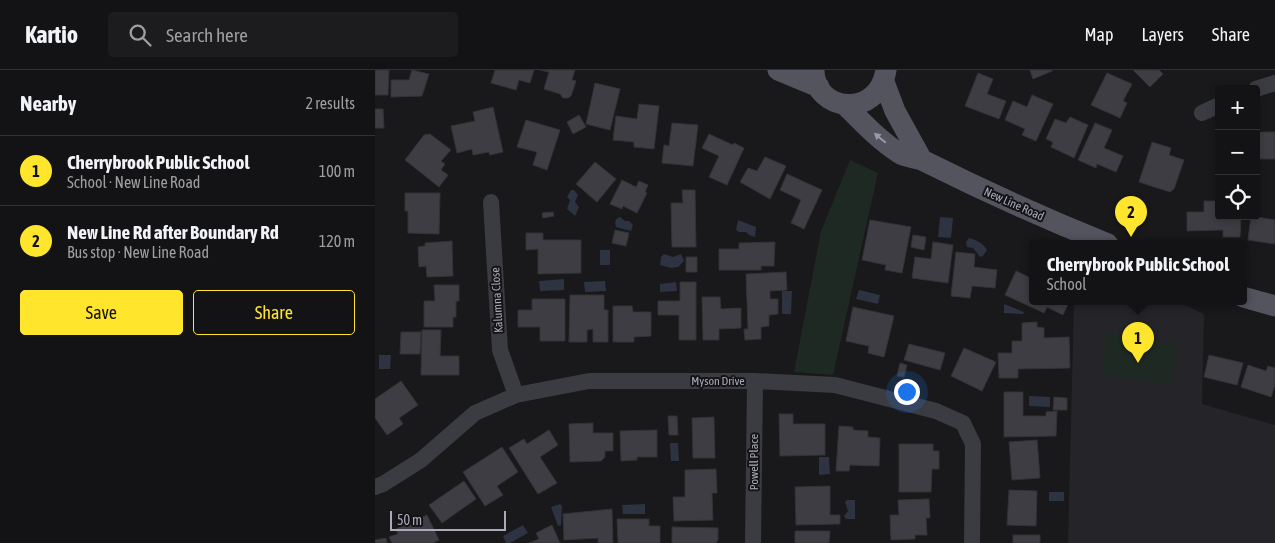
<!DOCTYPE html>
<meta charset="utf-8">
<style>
body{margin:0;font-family:"Asap Condensed",sans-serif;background:#1c1b1d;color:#f1f3f6}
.controls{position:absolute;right:15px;top:15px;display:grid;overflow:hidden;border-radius:5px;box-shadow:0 2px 8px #0003}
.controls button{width:45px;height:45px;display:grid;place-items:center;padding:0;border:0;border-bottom:1px solid #323234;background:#131214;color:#f1f3f6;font:25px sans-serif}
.scale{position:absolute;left:15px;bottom:12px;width:116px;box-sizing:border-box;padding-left:5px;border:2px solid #a9abbb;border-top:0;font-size:14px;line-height:18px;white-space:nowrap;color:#a9abbb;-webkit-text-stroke:4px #141316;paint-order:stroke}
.you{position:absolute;left:531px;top:321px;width:18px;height:18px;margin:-12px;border:4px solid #fff;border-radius:50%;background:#1a73e8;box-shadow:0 0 0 8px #1a73e833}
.badge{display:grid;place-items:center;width:32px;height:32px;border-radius:50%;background:#ffe62c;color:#111;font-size:16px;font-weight:700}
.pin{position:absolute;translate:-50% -41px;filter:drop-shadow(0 1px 2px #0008)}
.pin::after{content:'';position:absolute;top:26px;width:18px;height:15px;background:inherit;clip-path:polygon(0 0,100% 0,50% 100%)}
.popup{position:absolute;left:654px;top:170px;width:218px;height:65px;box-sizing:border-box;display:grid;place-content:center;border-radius:5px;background:#131214;filter:drop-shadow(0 1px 4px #0005);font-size:16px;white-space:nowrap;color:#9d9ea0}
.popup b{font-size:19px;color:#f1f3f6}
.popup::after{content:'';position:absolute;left:50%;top:100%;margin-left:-10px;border:10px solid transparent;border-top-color:#131214}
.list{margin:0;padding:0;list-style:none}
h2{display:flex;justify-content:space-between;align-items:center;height:65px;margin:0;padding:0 20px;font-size:21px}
h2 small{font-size:16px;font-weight:400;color:#9d9ea0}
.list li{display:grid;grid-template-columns:32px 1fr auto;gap:15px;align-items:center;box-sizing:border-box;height:70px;padding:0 20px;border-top:1px solid #323234}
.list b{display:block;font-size:19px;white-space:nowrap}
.list p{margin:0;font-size:16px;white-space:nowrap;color:#9d9ea0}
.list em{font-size:16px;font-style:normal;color:#9d9ea0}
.actions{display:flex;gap:10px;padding:15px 20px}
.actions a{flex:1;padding:11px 0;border:1px solid #ffe62c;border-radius:5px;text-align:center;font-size:18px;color:#ffe62c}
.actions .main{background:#ffe62c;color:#111}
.icon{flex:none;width:28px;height:28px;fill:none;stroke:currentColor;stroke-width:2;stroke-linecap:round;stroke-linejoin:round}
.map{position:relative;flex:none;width:900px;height:473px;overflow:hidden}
header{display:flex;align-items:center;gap:30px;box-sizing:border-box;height:70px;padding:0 25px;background:#131214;border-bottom:1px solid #323234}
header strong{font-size:24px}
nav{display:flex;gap:28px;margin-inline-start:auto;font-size:18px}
.search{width:350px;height:45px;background:#1c1b1d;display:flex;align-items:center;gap:12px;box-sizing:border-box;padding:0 18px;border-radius:5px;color:#9d9ea0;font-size:19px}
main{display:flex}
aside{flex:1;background:#131214}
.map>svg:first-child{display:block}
</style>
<header>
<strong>Kartio</strong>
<div class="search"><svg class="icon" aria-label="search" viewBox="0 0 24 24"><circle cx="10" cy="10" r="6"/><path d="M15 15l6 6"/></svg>Search here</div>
<nav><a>Map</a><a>Layers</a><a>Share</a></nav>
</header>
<main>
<aside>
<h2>Nearby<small>2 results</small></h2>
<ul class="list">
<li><span class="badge">1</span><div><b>Cherrybrook Public School</b><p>School · New Line Road</p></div><em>100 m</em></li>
<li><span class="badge">2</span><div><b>New Line Rd after Boundary Rd</b><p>Bus stop · New Line Road</p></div><em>120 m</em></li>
</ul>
<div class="actions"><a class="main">Save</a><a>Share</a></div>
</aside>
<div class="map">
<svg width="900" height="473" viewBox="0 0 900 473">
<rect width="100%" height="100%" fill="#19181b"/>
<path fill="#252428" d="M699 232H803L829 244 827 334 900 355V473H693Z"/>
<path fill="#1f2923" d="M475 90 503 103 458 305 419 302 446 161Z
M732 262 804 275 797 315 725 303Z"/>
<path fill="#2d3340" d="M196 120H199L203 125 200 132 204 137 200 146 192 139 195 130 192 127Z
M245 147 250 151H254L258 155 256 161 241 157 240 152 242 148Z
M565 147 578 148 576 168 563 167Z
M363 150 381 157 380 167 374 165 371 162H364L361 160Z
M594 168C603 171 607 172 612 180L608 186 605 187 598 178 592 177 591 172Z
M225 180H235V195H225Z
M289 184 298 187 306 184 309 191 303 197 296 198 285 195 286 187Z
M189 209V220L165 221 164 211Z
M230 211 231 221 210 222 209 212Z
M301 212 302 221 285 222V214Z
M484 220 505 225 503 234 481 229Z
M407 221H417L416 244H407Z
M629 234 649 242 648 244 629 243Z
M4 285H16L15 299H4Z
M654 326 675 327V337L654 336Z
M295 373H303L304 391H296Z
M444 387H454L455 404 444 405Z
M674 422H689V431H674Z
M472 430H480V449H471L469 446 473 441 470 432Z
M185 434 187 436 186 455 183 456 176 437Z
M270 434V444H248L247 435Z
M148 455 153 463 135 473H131L128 466Z"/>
<path fill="#3e3d43" stroke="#333237" d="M0 0H14L13 25H0Z
M37 0 54 4 47 26 16 27V10H34Z
M120 0H159L155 13 144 10 141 20 116 13Z
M165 0H200L197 10 201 11 196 26 193 28H188L185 24 169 19 174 2Z
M655 0H677V1L658 9Z
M758 0H784L788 4 775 17Z
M603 3 618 9 612 24 631 31 624 49 590 36Z
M732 3 757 14 748 31 752 33 745 48 716 35Z
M220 13 245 19 235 60 211 54Z
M657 25 678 34 661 71 647 65 650 59 630 50 638 31 652 37Z
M264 34 284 36 279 79 259 77V72L238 70 241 46 262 49Z
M118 37 128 82 115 85 114 82 98 85 97 79 82 83 76 56 100 51 98 42Z
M0 39H8L9 58H0Z
M204 45 211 57 198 64 192 52Z
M695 47 713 55 699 88 676 77 678 72 671 69 680 49 691 53Z
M151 50 185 60 172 100 158 95 162 82 142 77Z
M297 53 323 55 318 96 287 93 289 75 294 76Z
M720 53 737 60 729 78 748 86 741 102 722 94 721 98 703 90Z
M881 62H900V89H881Z
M55 64 76 80 66 91 70 94 66 100 73 105 64 117 30 90 49 65Z
M334 64 358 75 359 73 369 78 352 115 334 107 344 86 327 78Z
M777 72 796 78 794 85 809 90 799 119 795 122 764 112Z
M390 87 411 96 395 129 365 112 373 98 382 101Z
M220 92 241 109 222 132 201 114Z
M412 104 447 120 429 159 416 153 426 130 405 120Z
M247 110 261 117 264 111 273 115 270 122 272 123 262 143 248 136 247 139 235 134Z
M307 120H320L321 177H297L296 133H308Z
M30 123H65L64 164 33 163V141H30Z
M829 131H844V146H866L865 167H848V160L812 161V142H829Z
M178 142 179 146 168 148 167 143Z
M876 146 900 150V174L873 170Z
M495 150 536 157 527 203 510 200 511 195 487 190Z
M240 160 254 163 251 176 237 173Z
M151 163H168V170H206V203L163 204V179L151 180Z
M538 165 551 167 549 180 536 177Z
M77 171 78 206 52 207 51 196 44 197 43 177 50 176V173Z
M400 172 399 196H386V200H344V179H364V173Z
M558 172 578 175 573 213 537 208 540 187 556 189Z
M581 182 600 184 599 197 622 200 620 218 597 216 595 228 576 226Z
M311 187H322V202H311Z
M641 201 658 209V232H694L688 245 672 237 669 243 630 225Z
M411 202 412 220 395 221V229H403V244L394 245V256L386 257V269L370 270 369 259H373L371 204Z
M305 212H321V270H304V245H283V231H305Z
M59 215H84V231H81V247H78V257H49V231H60Z
M195 225H229V240H233V272H218V259L212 260V272H194Z
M327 227H345L346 239 366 238V258L344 259V270H328Z
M157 229H190V271H165V257H143V240H157Z
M238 236H257L258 242H276V266L259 267V272H238Z
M478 237 519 246 509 287 493 283 494 276 471 271Z
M662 252V257L669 258V268L694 267 695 298 643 299V308H624L623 283H637V271H647V253Z
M47 260H66L65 286H84V305H46Z
M26 262H46L45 284H25Z
M534 274 570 283 565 300 529 290Z
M589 278 621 292 607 321 576 306Z
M834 285 868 293 862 315 829 307Z
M525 293 532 295 529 307 522 306Z
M873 295 891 301 893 296 900 298V315L896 327 866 317Z
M26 311 43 335 24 348 28 354 12 365 0 348V329Z
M629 322H648V346H671V342L682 341 681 366 629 367Z
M679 327 692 328V340H678Z
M404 344H418V354H450V385L405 386Z
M293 346H302L303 365H294Z
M339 347 340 388H318L317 348Z
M218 353V363H238V381H230V387L226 391 195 392 194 354Z
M464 356 478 357V360L493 361V367L505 368 504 396 475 395 474 401H461Z
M174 360 183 375 165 387 182 413 163 424 134 378 149 369 152 374Z
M282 360V387H262V390L246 391 245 361Z
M662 370 665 408 637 410 634 372Z
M524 374H558V381H564V399H557L556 422H524Z
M127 377 143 402 122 416 128 425 110 436 88 402Z
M341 399 342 423H337L338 450 299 451 298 427H310V400Z
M89 411 101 429 67 453 54 435Z
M455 416V445H465V454L421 455 420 417Z
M634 420 662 421 661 456 632 455Z
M554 429 555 448H551L552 465H540V469L516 470 515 445H524L523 430Z
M237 439 238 473H223V468L189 470 188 444Z
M52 445 64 470 58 473H17L14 467 23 464 21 459Z
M242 449H274V456H285V473H243Z
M177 455 185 473H154L164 469 161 463Z
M297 457 343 458V470L341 473H297Z
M420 461H455L454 473H420Z
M638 465H665V473H638Z
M11 468 12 473H0V470Z"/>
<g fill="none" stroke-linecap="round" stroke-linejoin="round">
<path stroke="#3b3b42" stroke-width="16" d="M881 19 900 13
M827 43 844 35
M116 132 125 280 141 325
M0 417 8 414 46 390 100 343 141 325 214 311H380L460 315 561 341 588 353 598 374 597 473
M378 473 380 311"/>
<path stroke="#54545f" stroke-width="21" d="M403 0 444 17
M439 0C439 42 503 50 511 0
M509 12 520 41 547 90
M470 35C487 52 504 70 524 83 531 88 541 87 549 91 609 121 671 149 733 174
M868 227 900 236"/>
</g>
<defs><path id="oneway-solid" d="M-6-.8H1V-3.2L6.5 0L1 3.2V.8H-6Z" transform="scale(1.25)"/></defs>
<use fill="#989aa9" href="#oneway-solid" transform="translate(505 68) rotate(-140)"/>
<g text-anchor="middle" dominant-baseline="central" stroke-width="4" stroke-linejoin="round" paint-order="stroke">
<g font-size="12" fill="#a9abbb" stroke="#141316">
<text transform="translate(639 134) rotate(24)">New Line Road</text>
<text transform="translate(122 230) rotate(-93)">Kalumna Close</text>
<text x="343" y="311">Myson Drive</text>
<text transform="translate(379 392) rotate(-90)">Powell Place</text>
</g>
</g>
</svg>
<div class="controls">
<button>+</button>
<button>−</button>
<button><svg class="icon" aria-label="locate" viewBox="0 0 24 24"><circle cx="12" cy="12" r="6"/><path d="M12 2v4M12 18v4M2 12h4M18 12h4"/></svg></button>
</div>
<div class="scale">50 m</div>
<div class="you"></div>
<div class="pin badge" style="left:763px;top:293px">1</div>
<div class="popup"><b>Cherrybrook Public School</b>School</div>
<div class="pin badge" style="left:756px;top:167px">2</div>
</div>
</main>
